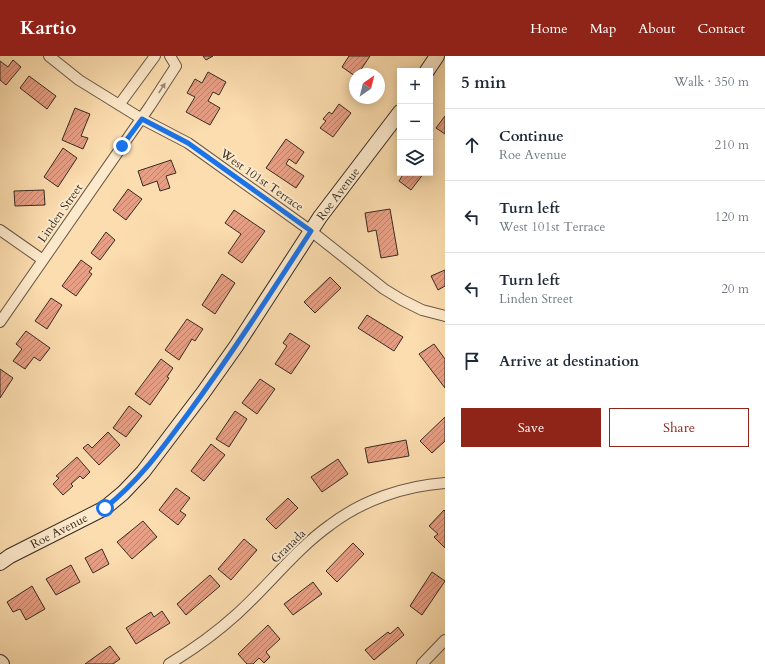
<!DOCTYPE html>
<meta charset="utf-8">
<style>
body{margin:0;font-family:Cardo,serif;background:#f2f2f3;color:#1f2937}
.controls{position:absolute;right:12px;top:12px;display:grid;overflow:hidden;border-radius:0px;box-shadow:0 2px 10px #0003}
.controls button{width:36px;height:36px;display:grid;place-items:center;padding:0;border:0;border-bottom:1px solid #e0e1e3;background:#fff;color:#1f2937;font:20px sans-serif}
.compass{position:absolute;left:349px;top:12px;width:36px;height:36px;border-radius:50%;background:#fff;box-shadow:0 2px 10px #0003;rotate:35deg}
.stop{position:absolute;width:12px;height:12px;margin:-9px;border:3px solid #1a73e8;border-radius:50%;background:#fff}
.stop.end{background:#1a73e8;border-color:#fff;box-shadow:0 1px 4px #0008}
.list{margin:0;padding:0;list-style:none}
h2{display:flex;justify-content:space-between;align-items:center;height:52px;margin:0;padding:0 16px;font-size:17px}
h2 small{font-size:13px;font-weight:400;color:#747a83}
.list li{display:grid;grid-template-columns:26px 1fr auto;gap:12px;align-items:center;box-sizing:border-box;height:72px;padding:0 16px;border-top:1px solid #e0e1e3}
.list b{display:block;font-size:15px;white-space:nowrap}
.list p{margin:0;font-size:13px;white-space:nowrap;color:#747a83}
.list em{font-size:13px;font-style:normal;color:#747a83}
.actions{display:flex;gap:8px;padding:12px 16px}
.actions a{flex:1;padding:9px 0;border:1px solid #8f2418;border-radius:0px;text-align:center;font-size:14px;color:#8f2418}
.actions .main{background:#8f2418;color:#fff}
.icon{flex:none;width:22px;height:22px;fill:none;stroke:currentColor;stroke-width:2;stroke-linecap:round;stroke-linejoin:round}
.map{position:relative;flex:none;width:445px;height:608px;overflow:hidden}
header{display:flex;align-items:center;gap:24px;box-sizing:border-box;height:56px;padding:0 20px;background:#8f2418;color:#fff}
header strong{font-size:19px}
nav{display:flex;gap:22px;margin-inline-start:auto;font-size:14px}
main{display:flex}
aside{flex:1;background:#fff}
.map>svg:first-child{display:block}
</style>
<header>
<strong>Kartio</strong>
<nav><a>Home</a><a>Map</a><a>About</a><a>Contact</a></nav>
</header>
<main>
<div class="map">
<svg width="445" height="608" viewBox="0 0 445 608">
<defs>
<pattern id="building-hatch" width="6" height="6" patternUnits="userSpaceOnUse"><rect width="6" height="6" fill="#e79f85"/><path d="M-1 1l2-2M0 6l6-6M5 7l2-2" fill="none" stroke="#bc826c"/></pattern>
</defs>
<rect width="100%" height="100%" fill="#fcddaf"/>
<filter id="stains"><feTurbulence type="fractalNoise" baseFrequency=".005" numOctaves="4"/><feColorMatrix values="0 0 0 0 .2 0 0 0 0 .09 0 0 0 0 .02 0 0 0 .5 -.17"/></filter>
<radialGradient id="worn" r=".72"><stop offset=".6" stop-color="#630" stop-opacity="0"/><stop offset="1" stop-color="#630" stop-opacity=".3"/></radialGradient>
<path fill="url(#building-hatch)" stroke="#362c22" d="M203 0H213L206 4Z
M349 0H370L358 18H355V20L342 11Z
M13 4 21 11 6 29 0 24V5L8 11Z
M208 16 226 26 219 39 213 36 208 45 220 52 210 69 186 56 195 41 187 37 195 23 202 27Z
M29 20 56 40 47 53 20 32Z
M339 48 351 57 333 81 320 72 326 65 323 63 329 56 332 58Z
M75 52 90 58 81 80 88 82 83 93 62 84Z
M445 60V78L436 72Z
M286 83 304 96 296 108 289 103 286 108 304 120 296 132 266 112Z
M63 92 77 102 58 131 44 121Z
M171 104 176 117 166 120 170 132 160 135 157 125 143 130 138 115Z
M404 117H424L411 134 399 125Z
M128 133 142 143 126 164 113 154Z
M44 134 45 149 15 150 14 135Z
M390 153 398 199 381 202 376 174 368 176 365 157Z
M234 154 265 175 242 207 228 197 241 178 225 167Z
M106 176 115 184 100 204 91 197Z
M81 204 92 212 89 216 92 218 76 240 62 230Z
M445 214V230L438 234 431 220Z
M222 218 235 227 215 258 202 249Z
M330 221 341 232 315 257 304 246Z
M51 242 62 249 47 273 35 265Z
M367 259 403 281 394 295 358 272Z
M187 263 203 273 195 285 192 283 179 304 165 294Z
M26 275 50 292 40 305 34 301 25 313 13 305 22 293 16 288Z
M290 277 310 290 291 318 275 308 287 290 283 287Z
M434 288 445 303V332L419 298Z
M161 303 173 312 167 321 169 322 150 349 135 338Z
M0 313 13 322 0 342Z
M260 323 275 333 257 358 242 347Z
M129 350 142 360 126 381 113 372Z
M235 355 247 363 229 391 216 383Z
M445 361V385L432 397 420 385Z
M108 376 120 389 99 409 83 392 88 388 92 392Z
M406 384 409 400 368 407 365 392Z
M211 388 225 399 204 425 191 415Z
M77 401 90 416 83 423 80 420 71 428 73 430 63 439 53 428 59 422 56 420Z
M338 403 348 418 322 436 311 421Z
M176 432 190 442 180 455 186 459 178 469 159 454Z
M288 442 298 452 276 473 266 463Z
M444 454 445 455V492L434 481 438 478 429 470Z
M143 465 157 481 132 503 117 486Z
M244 483 257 494 231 524 218 513Z
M353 487 364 498 337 526 326 515Z
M102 493 109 508 93 517 85 502Z
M71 509 80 526 56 539 46 523Z
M432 516 445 525 422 559 410 550Z
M210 519 220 530 186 559 177 548Z
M313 526 322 538 293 559 284 548Z
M32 530 45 553 26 564 20 553 13 556 7 546Z
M162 555 170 567 136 588 126 572 151 556 154 561Z
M268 569 280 583 266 596 270 601 264 607 259 602 253 608H247L238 598Z
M398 571 404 579 374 604 365 594 388 576 390 578Z
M110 590 120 603 113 608H85Z"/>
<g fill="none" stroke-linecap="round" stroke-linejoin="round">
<defs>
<path id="minor" d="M49 0 79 24 142 63 188 87 311 175 384 233 402 244 422 254 445 260
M119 49 155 0
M0 174 43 204
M0 266 150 50 176 10 170 0
M169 608C194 593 216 577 237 558 269 529 295 494 330 469 363 444 404 430 445 427
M422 608 445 584"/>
<path id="secondary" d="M427 15 437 0
M0 507 10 500 105 452 123 437 143 416 203 337 237 289 320 161 400 56
M0 606 2 608"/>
</defs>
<use href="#minor" stroke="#685845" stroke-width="12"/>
<use href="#secondary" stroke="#362c22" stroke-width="16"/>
<use href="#minor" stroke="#fde9cb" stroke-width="10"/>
<use href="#secondary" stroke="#fde9cb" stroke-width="14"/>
</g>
<defs><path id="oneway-solid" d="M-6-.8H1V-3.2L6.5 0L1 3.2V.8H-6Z"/></defs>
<use fill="#9a8a76" href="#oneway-solid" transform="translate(162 32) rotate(-57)"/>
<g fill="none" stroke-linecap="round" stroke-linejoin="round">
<path stroke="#1a73e8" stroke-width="5" d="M105 452C139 425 161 394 187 359 231 299 271 237 311 175L188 87 142 63 122 90"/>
</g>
<g text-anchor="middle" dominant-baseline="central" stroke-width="4" stroke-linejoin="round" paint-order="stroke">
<g font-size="12" fill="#362c22" stroke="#fde9cb">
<text transform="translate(262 124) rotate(35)">West 101st Terrace</text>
<text transform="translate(338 138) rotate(-53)">Roe Avenue</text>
<text transform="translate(60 157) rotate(-55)">Linden Street</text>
<text transform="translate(59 475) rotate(-27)">Roe Avenue</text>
<text transform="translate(288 490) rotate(-44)">Granada</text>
</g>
</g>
<rect width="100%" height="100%" filter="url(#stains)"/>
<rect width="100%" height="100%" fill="url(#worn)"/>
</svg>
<div class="controls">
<button>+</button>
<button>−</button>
<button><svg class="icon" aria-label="layers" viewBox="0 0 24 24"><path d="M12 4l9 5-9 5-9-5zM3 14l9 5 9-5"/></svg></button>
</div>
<svg class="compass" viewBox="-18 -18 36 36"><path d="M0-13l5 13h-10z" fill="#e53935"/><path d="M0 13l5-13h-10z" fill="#747a83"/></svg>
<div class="stop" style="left:105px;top:452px"></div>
<div class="stop end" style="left:122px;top:90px"></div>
</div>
<aside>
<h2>5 min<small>Walk · 350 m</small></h2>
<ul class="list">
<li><svg class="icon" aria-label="ahead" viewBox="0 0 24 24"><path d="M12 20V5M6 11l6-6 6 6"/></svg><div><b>Continue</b><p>Roe Avenue</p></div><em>210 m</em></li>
<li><svg class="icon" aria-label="left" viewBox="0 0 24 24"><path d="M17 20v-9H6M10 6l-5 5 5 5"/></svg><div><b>Turn left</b><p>West 101st Terrace</p></div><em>120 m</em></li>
<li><svg class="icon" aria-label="left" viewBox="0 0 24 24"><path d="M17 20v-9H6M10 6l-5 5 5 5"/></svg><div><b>Turn left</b><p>Linden Street</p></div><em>20 m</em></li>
<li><svg class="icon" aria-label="arrive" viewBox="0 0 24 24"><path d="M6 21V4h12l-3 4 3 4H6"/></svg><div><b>Arrive at destination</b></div></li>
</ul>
<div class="actions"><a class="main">Save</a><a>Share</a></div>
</aside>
</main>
